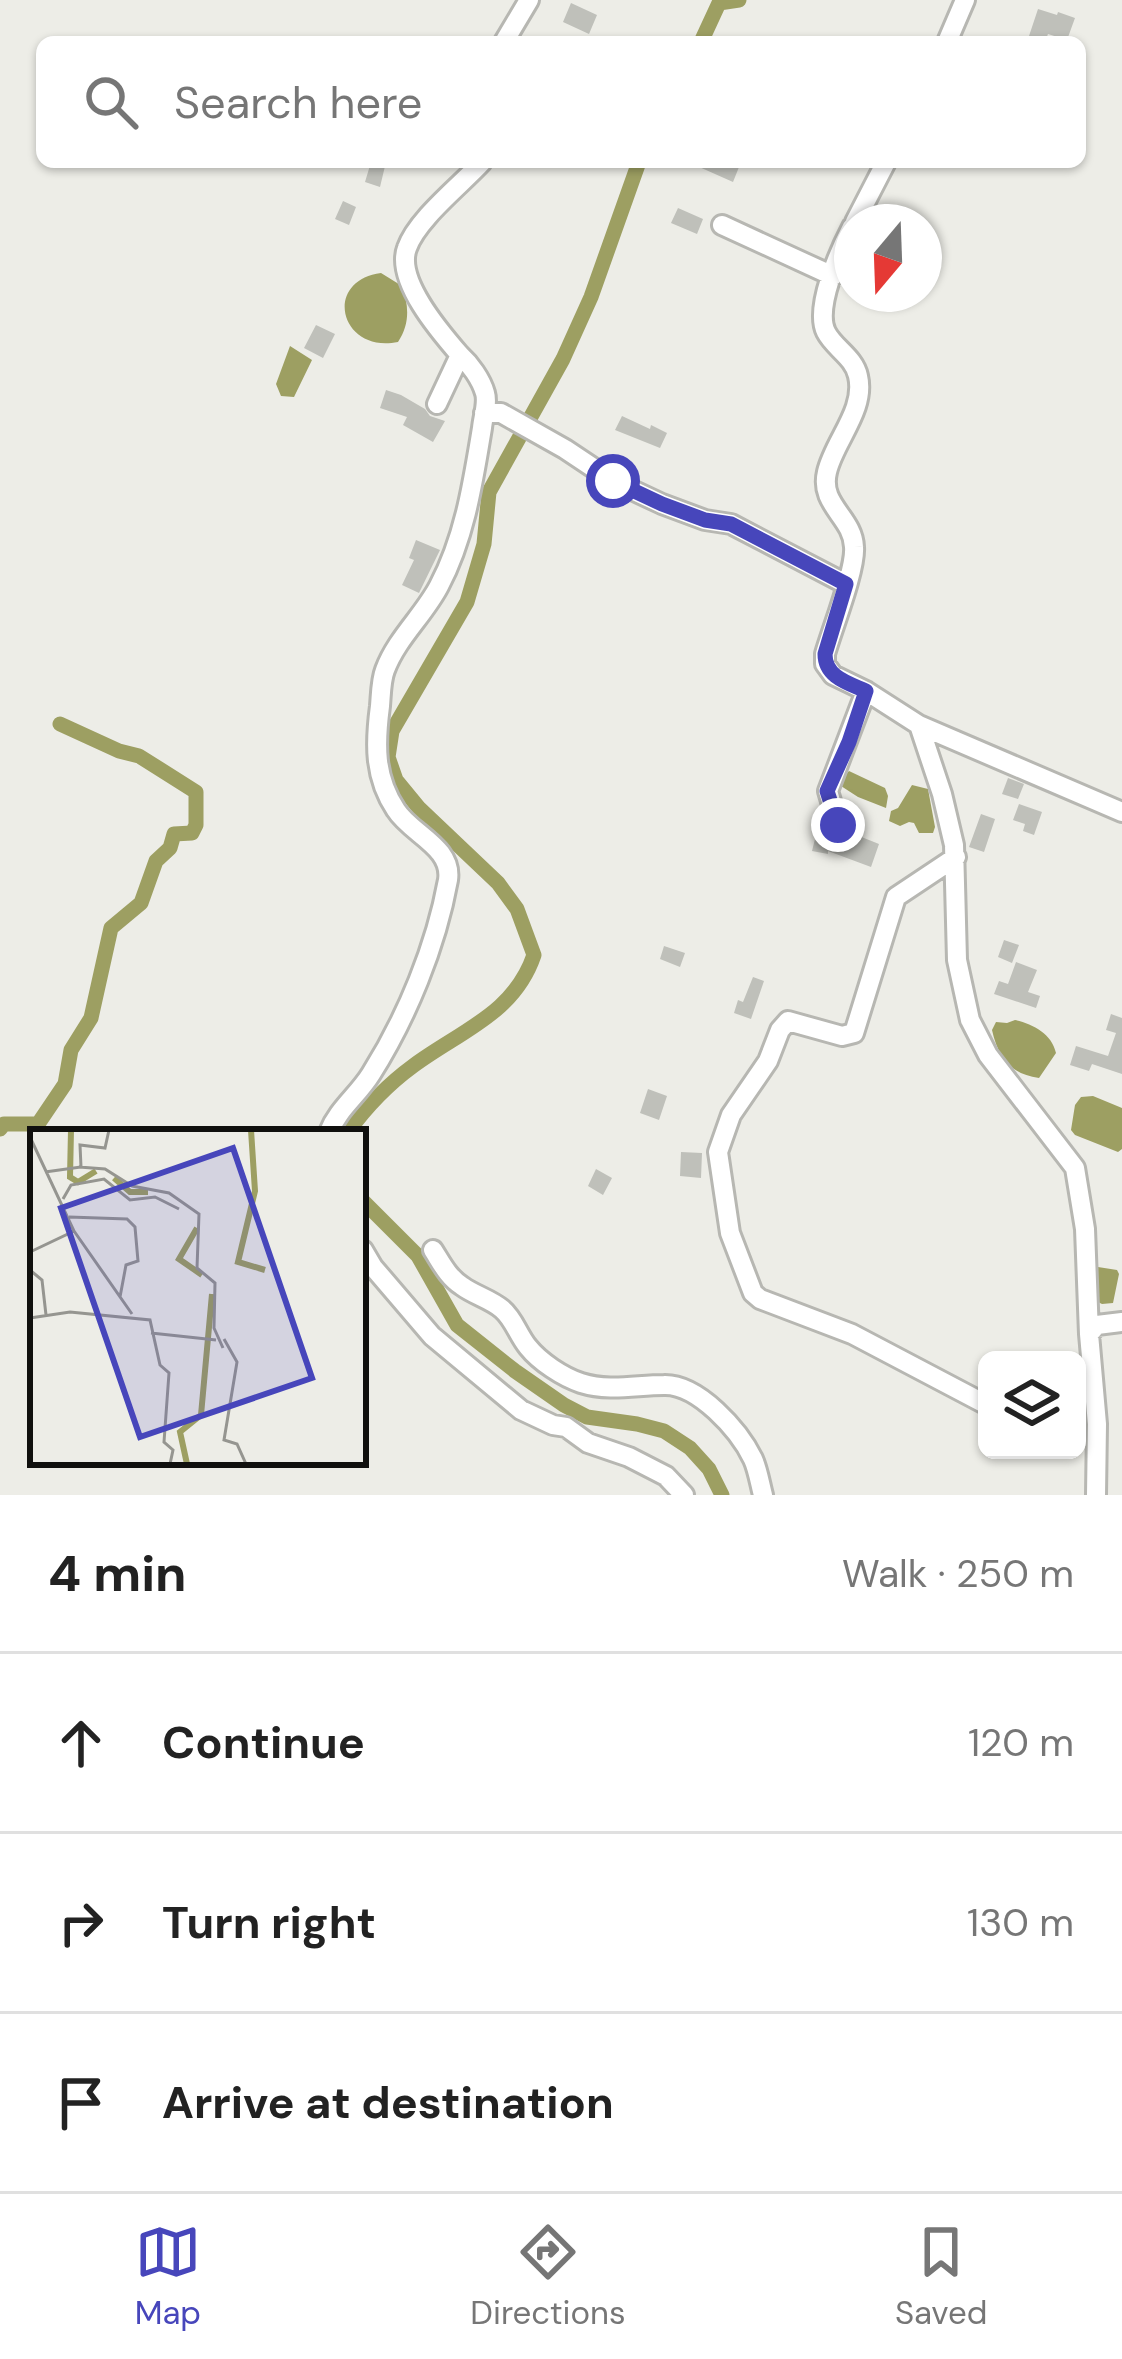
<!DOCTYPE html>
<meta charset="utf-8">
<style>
body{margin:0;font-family:"DM Sans",sans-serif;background:#f2f2f2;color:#222}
.controls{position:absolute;right:36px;bottom:36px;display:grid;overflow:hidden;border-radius:18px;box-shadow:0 3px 9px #0004}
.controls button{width:108px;height:108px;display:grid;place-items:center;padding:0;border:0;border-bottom:3px solid #e0e0e0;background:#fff;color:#222;font:60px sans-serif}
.compass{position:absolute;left:834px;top:204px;width:108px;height:108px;border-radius:50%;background:#fff;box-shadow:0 3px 9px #0004;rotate:199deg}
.stop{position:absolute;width:36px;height:36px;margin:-27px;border:9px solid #4746bb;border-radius:50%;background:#fff}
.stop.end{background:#4746bb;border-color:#fff;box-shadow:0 3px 12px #0008}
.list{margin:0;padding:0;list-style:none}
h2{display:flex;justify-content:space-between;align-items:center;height:156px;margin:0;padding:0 48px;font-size:51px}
h2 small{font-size:39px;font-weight:400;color:#767676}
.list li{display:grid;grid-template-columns:78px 1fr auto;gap:36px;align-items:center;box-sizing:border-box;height:180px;padding:0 48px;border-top:3px solid #e0e0e0}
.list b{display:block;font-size:45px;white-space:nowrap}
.list em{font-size:39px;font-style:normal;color:#767676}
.icon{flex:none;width:66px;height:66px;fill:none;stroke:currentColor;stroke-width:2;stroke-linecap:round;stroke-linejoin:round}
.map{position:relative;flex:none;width:1122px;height:1495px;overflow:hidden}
.search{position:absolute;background:#fff;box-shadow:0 3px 9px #0004;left:36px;right:36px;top:36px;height:132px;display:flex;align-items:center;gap:30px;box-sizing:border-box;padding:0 42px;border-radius:18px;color:#767676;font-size:45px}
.sheet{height:696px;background:#fff}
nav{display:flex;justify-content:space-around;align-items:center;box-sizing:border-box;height:168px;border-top:3px solid #e0e0e0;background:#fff;font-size:33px;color:#767676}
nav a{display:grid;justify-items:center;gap:6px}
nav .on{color:#4746bb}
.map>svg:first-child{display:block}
</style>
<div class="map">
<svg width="1122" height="1495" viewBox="0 0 1122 1495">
<rect width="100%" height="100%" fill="#edede7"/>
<path fill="#9d9f62" d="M381 273 402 286C409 306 410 324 398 342 340 354 322 281 381 273Z
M290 346 312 360 294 397 281 396 276 384Z
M849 771 885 788 888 796 886 808 858 797 841 786 840 780Z
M912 785 928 789 935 827 933 833H919L914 823 909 822 900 826 889 821 891 811 898 808Z
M1015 1020C1033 1024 1052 1034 1056 1053L1039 1078C1010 1074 998 1057 992 1030L996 1022 1007 1023Z
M1093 1096 1122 1108V1149L1118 1152 1075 1135 1071 1130 1075 1105 1081 1097Z
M1098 1267 1117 1270 1119 1274 1113 1303 1102 1304 1096 1301 1093 1281Z"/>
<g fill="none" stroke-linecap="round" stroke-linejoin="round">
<path stroke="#9d9f62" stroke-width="15" d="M701 42 719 3 739 0
M0 1129 4 1124H38L65 1084 71 1050 91 1018 111 928 141 903 156 861 170 848 174 834 192 833 196 825V792L139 756 119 751 60 724
M348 1132C367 1106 387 1085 413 1066 460 1031 514 1014 534 955L517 909 498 883 419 808 396 780 388 757 392 731 467 602 484 544 489 492 563 359 591 297 639 162
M363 1201 418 1256 457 1325 515 1371 564 1405 587 1417 637 1424 664 1431 690 1448 709 1469 722 1495"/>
</g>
<path fill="#bfc0ba" d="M571 3 597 15 589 34 563 22Z
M1038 9 1057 15 1058 12 1075 18 1067 40 1048 34 1045 42H1027Z
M371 162H386L380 187 365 182Z
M688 162H741L733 182Z
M343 201 356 207 349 225 335 219Z
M678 208 703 219 697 234 671 223Z
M316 325 335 334 323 358 304 348Z
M386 390 401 395 425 409 430 416 445 421 433 442 403 425 407 417 380 408Z
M622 416 650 429 651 425 667 433 660 448 615 430Z
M416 540 440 550 419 593 402 585 414 560 409 558Z
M1008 778 1024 784 1018 799 1002 794Z
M1019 804 1042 812 1034 835 1023 831 1025 824 1013 820Z
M981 814 995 819 984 852 969 847Z
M849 832 879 844 871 867 828 851V854L812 851 816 835 837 840Z
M1004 940 1019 945 1012 963 998 957Z
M664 946 685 953 680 967 660 959Z
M1016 962 1037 970 1028 992 1040 996 1036 1008 994 994 999 981 1008 984Z
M753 977 764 981 751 1019 734 1013 738 1000 743 1002Z
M1111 1014 1122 1018V1074L1092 1064 1089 1071 1070 1065 1076 1046 1108 1056 1116 1033 1106 1030Z
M648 1089 667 1096 659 1120 640 1113Z
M681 1152 702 1153 701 1178 680 1176Z
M596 1169 612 1178 603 1195 588 1186Z"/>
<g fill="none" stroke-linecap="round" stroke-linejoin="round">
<defs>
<path id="minor" d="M504 42 529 0
M947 42 965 0
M855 222 886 162
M722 225 833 276
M852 227C840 250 814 308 826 332 834 348 854 357 858 376 866 410 834 441 827 472 819 505 853 517 854 547 856 569 832 629 825 654V664L833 675 866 691 919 725 1122 812
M437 404 460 355C440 332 395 280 407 248 417 219 461 185 482 162
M484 413H501L565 449 613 481 662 504 705 520 731 524 846 584
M919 725 942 794 954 845 957 960 970 1020 988 1055 1075 1168 1085 1229 1089 1334
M838 825 828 791 866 691
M956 857 896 897 854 1033 842 1036 788 1021 780 1030 768 1061 731 1115 718 1152 730 1233 753 1293 760 1299 852 1334 987 1405
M329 1132C338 1109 358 1095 371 1074 407 1017 436 946 448 880 453 847 411 834 396 810 374 777 375 744 380 706 381 694 381 680 385 670 397 638 424 615 439 586 465 537 473 482 482 428 483 417 488 403 485 393 481 379 470 364 460 355
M363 1250 373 1267 432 1336 521 1410 553 1425 566 1427 588 1443 629 1457 666 1476 684 1495
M433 1250C442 1264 448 1277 462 1286 474 1295 490 1299 502 1309 514 1319 518 1335 528 1347 540 1362 563 1377 581 1383 610 1392 636 1385 664 1385 698 1384 739 1430 753 1459 758 1470 760 1484 763 1495
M1096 1495 1097 1424 1089 1334 1097 1325 1122 1322"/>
</defs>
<use href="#minor" stroke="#b7b7b2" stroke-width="24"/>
<use href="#minor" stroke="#fff" stroke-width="18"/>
</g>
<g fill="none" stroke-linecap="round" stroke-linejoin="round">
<path stroke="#4746bb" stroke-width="15" d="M613 481 662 504 705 520 731 524 846 584 825 654C825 677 848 683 866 691L849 742 827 791 838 825"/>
</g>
<g transform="translate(30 1129)">
<rect width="336" height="336" fill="#edede7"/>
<path fill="none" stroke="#9d9f62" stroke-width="6" d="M41 1 40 48 48 53 66 42M221 1 225 62 208 133 235 141M84 49 100 63H118M167 99 149 130 172 146M157 335 150 303 171 286 182 165"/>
<path fill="none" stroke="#959590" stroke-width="3" d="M0 8 44 102 0 123M49 38 75 40 102 57 139 64 169 85 167 139 185 154 184 199 193 219M15 43 51 38 50 16 75 19 79 1M33 70 41 56 74 50 100 71 125 68 149 80M39 88 97 90 105 98 108 132 96 136 90 168M44 102 102 185M0 141 12 151 16 186M0 189 40 183 120 191 130 236 139 244 134 313 143 321 140 335M121 204 186 211M194 210 207 233 194 311 207 315 216 335"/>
<path fill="#4746bb" fill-opacity="0.15" stroke="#4746bb" stroke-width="6" d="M203 19 282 249 110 308 31 79Z"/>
<rect width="336" height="336" fill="none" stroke="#10100e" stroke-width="6"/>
</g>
</svg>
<div class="controls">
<button><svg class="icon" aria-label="layers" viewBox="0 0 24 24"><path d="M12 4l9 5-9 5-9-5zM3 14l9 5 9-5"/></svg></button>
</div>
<svg class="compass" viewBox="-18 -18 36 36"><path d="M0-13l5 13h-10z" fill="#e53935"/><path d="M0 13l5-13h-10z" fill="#767676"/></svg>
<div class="stop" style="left:613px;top:481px"></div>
<div class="stop end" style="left:838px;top:825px"></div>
<div class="search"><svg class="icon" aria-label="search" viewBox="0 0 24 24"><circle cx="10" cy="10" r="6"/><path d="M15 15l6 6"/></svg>Search here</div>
</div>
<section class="sheet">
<h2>4 min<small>Walk · 250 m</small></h2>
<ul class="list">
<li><svg class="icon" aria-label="ahead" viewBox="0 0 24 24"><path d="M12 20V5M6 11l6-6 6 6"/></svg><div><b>Continue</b></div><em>120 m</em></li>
<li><svg class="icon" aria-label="right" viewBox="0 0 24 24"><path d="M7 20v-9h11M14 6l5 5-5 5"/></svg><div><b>Turn right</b></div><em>130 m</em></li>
<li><svg class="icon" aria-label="arrive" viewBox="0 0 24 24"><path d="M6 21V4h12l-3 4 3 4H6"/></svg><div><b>Arrive at destination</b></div></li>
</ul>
</section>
<nav>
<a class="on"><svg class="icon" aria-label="map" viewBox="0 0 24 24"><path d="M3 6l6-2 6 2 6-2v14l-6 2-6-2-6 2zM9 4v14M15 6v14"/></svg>Map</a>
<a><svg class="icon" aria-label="directions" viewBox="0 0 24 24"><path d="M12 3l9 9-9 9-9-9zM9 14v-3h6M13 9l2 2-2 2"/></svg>Directions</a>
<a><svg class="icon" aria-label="saved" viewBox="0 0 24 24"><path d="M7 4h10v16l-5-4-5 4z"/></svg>Saved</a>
</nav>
